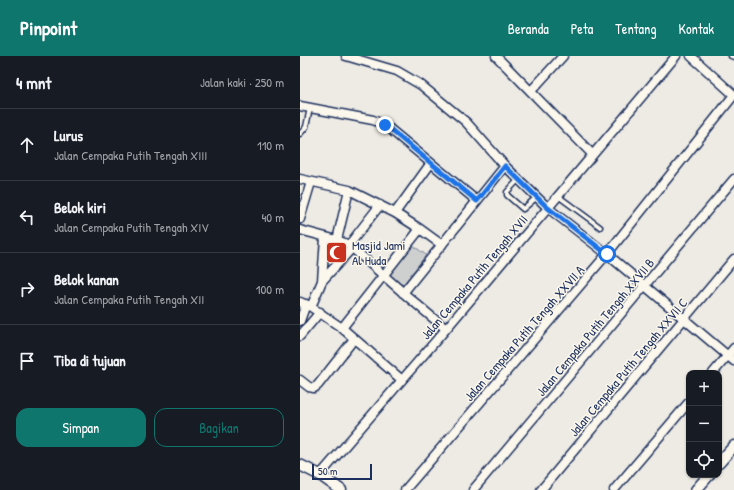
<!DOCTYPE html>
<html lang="id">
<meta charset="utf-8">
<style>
body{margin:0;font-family:"Patrick Hand",sans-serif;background:#20242c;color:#f1f3f6}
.controls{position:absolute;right:12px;bottom:12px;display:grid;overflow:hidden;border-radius:8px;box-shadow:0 1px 3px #0004}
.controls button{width:36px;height:36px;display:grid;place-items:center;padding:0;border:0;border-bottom:1px solid #363941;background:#171b24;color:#f1f3f6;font:20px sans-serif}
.scale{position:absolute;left:12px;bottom:10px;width:60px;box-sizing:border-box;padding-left:4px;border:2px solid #1b2f5e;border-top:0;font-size:11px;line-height:14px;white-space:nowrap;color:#1b2f5e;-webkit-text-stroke:3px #fbf7ec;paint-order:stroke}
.stop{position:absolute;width:12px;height:12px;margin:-9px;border:3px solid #1a73e8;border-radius:50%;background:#fff}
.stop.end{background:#1a73e8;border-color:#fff;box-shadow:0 1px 4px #0008}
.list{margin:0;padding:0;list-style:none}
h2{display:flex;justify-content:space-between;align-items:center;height:52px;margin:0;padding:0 16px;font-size:17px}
h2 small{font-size:13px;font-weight:400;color:#9ea1a6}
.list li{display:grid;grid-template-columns:26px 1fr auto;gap:12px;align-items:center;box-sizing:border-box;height:72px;padding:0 16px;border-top:1px solid #363941}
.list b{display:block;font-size:15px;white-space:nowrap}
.list p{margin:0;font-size:13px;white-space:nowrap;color:#9ea1a6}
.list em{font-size:13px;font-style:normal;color:#9ea1a6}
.actions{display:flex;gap:8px;padding:12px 16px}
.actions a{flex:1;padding:9px 0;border:1px solid #0f766e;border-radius:12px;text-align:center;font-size:14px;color:#0f766e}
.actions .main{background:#0f766e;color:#fff}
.icon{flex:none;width:22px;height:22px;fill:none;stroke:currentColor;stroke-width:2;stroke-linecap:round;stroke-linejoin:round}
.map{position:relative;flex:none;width:434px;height:434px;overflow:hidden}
header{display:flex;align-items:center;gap:24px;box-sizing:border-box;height:56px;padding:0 20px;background:#0f766e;color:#fff}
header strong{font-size:19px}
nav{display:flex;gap:22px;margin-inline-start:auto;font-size:14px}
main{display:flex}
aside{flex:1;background:#171b24}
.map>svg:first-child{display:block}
</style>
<header>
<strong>Pinpoint</strong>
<nav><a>Beranda</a><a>Peta</a><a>Tentang</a><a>Kontak</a></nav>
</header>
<main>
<aside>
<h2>4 mnt<small>Jalan kaki · 250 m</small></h2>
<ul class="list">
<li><svg class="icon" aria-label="ahead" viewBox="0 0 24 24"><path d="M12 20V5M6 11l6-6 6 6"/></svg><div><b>Lurus</b><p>Jalan Cempaka Putih Tengah XIII</p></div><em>110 m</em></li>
<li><svg class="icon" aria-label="left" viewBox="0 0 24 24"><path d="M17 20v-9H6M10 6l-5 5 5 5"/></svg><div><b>Belok kiri</b><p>Jalan Cempaka Putih Tengah XIV</p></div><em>40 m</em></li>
<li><svg class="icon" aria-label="right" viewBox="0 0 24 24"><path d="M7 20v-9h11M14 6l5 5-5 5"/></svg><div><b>Belok kanan</b><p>Jalan Cempaka Putih Tengah XII</p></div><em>100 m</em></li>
<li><svg class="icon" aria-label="arrive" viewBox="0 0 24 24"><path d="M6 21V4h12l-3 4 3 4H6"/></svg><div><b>Tiba di tujuan</b></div></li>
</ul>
<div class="actions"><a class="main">Simpan</a><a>Bagikan</a></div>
</aside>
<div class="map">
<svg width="434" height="434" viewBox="0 0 434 434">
<rect width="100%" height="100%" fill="#eeebe4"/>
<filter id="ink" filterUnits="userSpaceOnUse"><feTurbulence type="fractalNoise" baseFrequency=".025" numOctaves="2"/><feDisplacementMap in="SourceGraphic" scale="8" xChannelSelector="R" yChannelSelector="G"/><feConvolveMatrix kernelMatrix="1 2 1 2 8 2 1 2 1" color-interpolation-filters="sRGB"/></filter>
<g filter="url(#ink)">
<path fill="#cecfcf" stroke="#747f96" d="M111 188 126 199 103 229 88 218Z"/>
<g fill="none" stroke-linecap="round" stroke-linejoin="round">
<defs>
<path id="service" d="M431 0 434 1
M0 78 6 71 10 52
M219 123 207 136V139L223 153 237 141
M258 140 300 171"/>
<path id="minor" d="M46 0 97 15 121 29 166 66 205 110 248 152 307 198 434 305
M196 0 292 98
M391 0 434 39
M231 35 263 0
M0 50 73 64 85 69 177 145
M0 123 49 134 95 157 120 173 142 189
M95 157 131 107
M0 163 11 126
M0 174 37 184 49 189 107 240 146 273
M37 184 49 134
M49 189 80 149
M22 225 25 182
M103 237 205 110
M0 246 11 251 42 272 102 324
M11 251 22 225 52 192
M0 265 6 248
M42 272 120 173
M0 280 20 256
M413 317 434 292
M0 324 9 331 14 332 18 329 54 283
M20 419 146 273 376 0
M105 434 307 198 434 39
M173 434 434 123
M241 434 434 203
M314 434 389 346"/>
<path id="tertiary" d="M419 407 434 390
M0 409 20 419 41 434
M396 434 409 419"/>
</defs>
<use href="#service" stroke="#1b2f5e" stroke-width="7"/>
<use href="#minor" stroke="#1b2f5e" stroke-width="11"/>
<use href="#tertiary" stroke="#1b2f5e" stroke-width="13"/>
<use href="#service" stroke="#fbf7ec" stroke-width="4"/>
<use href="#minor" stroke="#fbf7ec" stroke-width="8"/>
<use href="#tertiary" stroke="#fbf7ec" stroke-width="10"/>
</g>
</g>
<g fill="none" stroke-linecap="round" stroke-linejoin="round" filter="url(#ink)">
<path stroke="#1a73e8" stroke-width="5" d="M85 69 177 145 205 110 248 152 307 198"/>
</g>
<defs>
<symbol id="mosque-square" viewBox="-11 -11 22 22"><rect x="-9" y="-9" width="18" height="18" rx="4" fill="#c8321e" stroke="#fbf7ec"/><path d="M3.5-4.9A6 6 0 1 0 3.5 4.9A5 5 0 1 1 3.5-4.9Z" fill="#fff"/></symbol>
</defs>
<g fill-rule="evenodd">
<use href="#mosque-square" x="24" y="184" width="25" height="25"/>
</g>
<g text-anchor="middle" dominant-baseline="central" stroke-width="3" stroke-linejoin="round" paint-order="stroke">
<g font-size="13" fill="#1b2f5e" stroke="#fbf7ec" text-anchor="start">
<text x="52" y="189">Masjid Jami<tspan x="52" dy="15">Al Huda</tspan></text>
</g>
<g font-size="13" fill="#1b2f5e" stroke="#fbf7ec">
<text transform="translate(174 221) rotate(-50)">Jalan Cempaka Putih Tengah XVII</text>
<text transform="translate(295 271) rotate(-50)">Jalan Cempaka Putih Tengah XXVII B</text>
<text transform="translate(224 277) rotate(-49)">Jalan Cempaka Putih Tengah XXVII A</text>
<text transform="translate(328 311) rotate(-50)">Jalan Cempaka Putih Tengah XXVII C</text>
</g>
</g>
</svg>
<div class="controls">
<button>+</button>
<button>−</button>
<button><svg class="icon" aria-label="locate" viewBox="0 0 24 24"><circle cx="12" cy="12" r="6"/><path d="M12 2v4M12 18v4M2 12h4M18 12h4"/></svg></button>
</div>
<div class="scale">50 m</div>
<div class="stop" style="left:307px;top:198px"></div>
<div class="stop end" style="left:85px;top:69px"></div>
</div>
</main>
